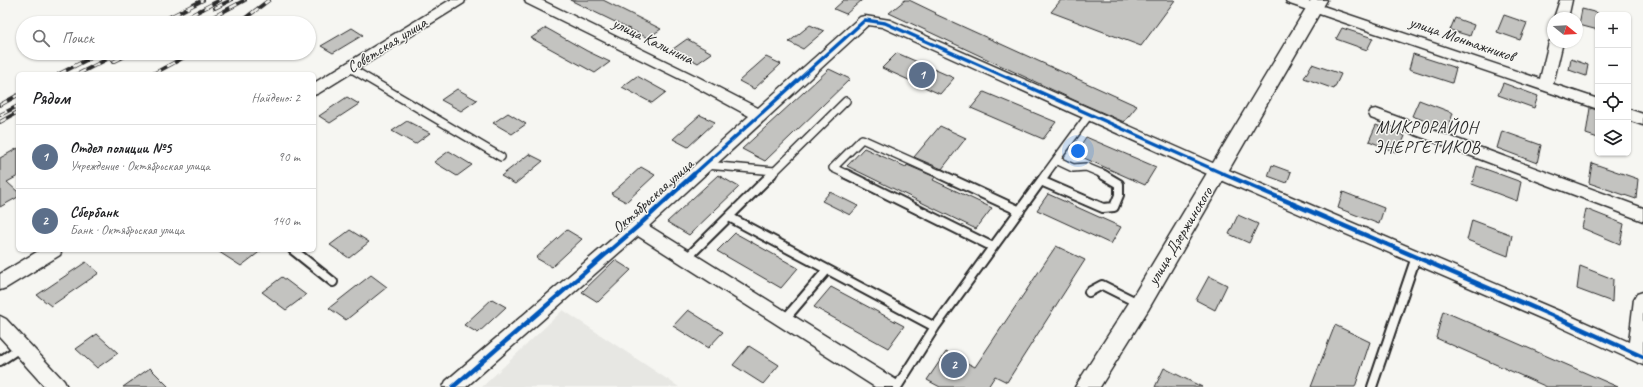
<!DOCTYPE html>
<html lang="ru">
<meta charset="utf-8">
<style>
body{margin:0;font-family:Caveat,sans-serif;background:#f6f6f6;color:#202124}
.controls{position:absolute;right:12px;top:12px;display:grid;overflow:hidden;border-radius:6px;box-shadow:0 1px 3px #0004}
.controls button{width:36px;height:36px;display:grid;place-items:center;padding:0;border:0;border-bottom:1px solid #e0e0e0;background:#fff;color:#202124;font:20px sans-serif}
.compass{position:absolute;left:1547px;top:12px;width:36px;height:36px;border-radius:50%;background:#fff;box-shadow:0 1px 3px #0004;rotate:108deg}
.you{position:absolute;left:1078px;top:151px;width:14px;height:14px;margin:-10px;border:3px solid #fff;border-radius:50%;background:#1a73e8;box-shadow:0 0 0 6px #1a73e833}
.badge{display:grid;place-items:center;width:26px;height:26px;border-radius:50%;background:#1a73e8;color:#fff;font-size:13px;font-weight:700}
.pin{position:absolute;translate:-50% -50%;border:2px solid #fff;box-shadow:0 1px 4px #0006}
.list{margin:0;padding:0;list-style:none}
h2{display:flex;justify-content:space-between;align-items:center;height:52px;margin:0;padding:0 16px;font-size:17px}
h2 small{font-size:13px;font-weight:400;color:#757577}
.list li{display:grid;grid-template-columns:26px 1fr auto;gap:12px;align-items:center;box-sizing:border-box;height:64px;padding:0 16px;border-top:1px solid #e0e0e0}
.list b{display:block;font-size:15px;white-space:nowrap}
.list p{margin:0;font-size:13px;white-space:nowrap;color:#757577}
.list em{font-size:13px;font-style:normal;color:#757577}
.icon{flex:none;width:22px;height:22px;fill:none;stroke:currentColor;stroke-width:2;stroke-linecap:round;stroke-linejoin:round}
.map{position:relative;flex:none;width:1643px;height:387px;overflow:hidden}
.search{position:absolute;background:#fff;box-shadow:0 1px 3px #0004;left:16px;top:16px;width:300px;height:44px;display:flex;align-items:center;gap:10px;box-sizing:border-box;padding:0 14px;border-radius:22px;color:#757577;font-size:15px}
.panel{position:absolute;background:#fff;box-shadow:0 1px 3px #0004;left:16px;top:72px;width:300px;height:180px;border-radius:6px}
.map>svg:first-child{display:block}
</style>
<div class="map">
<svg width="1643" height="387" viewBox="0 0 1643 387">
<rect width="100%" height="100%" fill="#f6f6f2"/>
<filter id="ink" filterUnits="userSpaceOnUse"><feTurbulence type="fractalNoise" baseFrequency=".025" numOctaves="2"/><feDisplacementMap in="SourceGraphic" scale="8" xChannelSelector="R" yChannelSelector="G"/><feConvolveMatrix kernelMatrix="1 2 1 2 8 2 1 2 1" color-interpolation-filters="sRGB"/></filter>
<g filter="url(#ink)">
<path fill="#e7e7e3" d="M563 310 679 387H482Z"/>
<path fill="#c3c3c0" stroke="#2b2b2b" d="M570 0H603L661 29 648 38Z
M844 0H862L846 14 834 9Z
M905 0H909L936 13 935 14 1137 106 1124 122 1074 100 889 13Z
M1061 0H1175L1141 46 1051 12Z
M1582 9 1598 13V30L1579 25Z
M1504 15 1527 23 1520 40 1497 32Z
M1455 18 1474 25 1470 36 1450 30Z
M810 25 824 31 803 49 789 42Z
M352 28 363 35 333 53 321 46Z
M546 28 587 51 610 62 595 73 531 38Z
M1342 28 1373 38 1367 50 1336 39Z
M687 39 712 53 698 63 673 49Z
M897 53 954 78 940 94 882 68Z
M1413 54 1456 68 1452 83 1409 69Z
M766 57 781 64 754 89 739 81Z
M1571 59 1588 65 1586 76 1569 70Z
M1312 64 1341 74 1334 89 1304 78Z
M829 69 850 79 765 161 742 149Z
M637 76 666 92 652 103 622 87Z
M1503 83 1538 96 1534 108 1498 95Z
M457 89 477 100 461 111 441 100Z
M984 92 1056 122 1043 139 971 108Z
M347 97 359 104 330 123 319 116Z
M1419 100 1453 113 1448 129 1412 116Z
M1590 108 1598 110V138L1586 134Z
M508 113 526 124 512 134 493 123Z
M700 115 715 122 688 147 673 139Z
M407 121 430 133 415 144 392 131Z
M1376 125 1405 136 1398 153 1369 141Z
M940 126 966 138 942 169 914 157Z
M1502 131 1541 145 1537 163 1497 148Z
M1086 137 1156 167 1145 185 1075 154Z
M18 148V176L7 182 18 192V197L0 207V158Z
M864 148 906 167 907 165 935 177 933 180 992 208 976 229 847 166Z
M449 151 472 165 457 176 434 162Z
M529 154 543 161 515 184 501 176Z
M1592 163 1638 179 1636 199 1589 183Z
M1272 165 1291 172 1287 183 1268 176Z
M1477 166 1521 182 1517 201 1472 184Z
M641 167 655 175 626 202 611 194Z
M718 175 739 187 689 235 667 222Z
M830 192 858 206 850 215 822 201Z
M1343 192 1384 208 1379 224 1338 208Z
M1048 194 1121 227 1111 244 1037 210Z
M1586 209 1624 224 1620 244 1582 228Z
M1238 215 1258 224 1249 243 1229 234Z
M1472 220 1512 235 1508 256 1467 240Z
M350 230 369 242 349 258 330 245Z
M567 230 582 239 552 267 536 258Z
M735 233 798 268 781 288 717 251Z
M1056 246 1085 260 1007 382 995 376 988 387H940L927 380 946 352 975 367Z
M216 250H262L241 266Z
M615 260 631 270 598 302 582 292Z
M86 262 99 273 51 306 37 295Z
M1580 266 1613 279 1612 302 1577 289Z
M371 275 387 287 346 320 329 308Z
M1209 276 1227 285 1215 310 1196 300Z
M282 277 306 295 286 310 262 292Z
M831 287 904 326 888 348 814 307Z
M492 299 506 307 478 333 464 325Z
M688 310 723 332 708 348 673 326Z
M1443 311 1618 387H1547L1436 338Z
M1335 325 1370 342 1355 387H1311Z
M97 334 118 353 97 368 76 349Z
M749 346 779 365 763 384 733 365Z
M150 368 169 387H123Z
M1164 368 1202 387H1155Z"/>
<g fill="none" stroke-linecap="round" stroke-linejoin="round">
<defs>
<path id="service-far1" d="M350 68 501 157
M1056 160 1073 168 1086 167 1105 175
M706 165 775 171
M771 175 846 101
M848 175 833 168 862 139 942 175
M1045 175 1089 115"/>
<path id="service" d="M846 174 993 247
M940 174 1020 211
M1041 181 1103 208 1114 207 1119 195V184L1102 174
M729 217 935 327
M293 250 333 282
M687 258 772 174
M1089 292 1102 285 1140 304
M785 319 827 270
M0 361 21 347
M897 387 935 327 1046 174
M1372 387 1416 257"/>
<path id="minor" d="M450 0H465L464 3 319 93 314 95V83Z
M525 0H541L698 77 758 108 860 17 865 16 890 20 1224 168 1566 314 1629 342 1634 299 1637 294 1643 292V365L1554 324 1212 176 882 27 868 25 649 226 898 381 901 387H875L638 236 466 387H443L446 381 631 223 749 116 688 83 526 3Z
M1286 0H1305L1540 79 1549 42 1553 38V42H1563L1553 84 1598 99V109L1287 3Z
M1560 0H1572L1568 18H1554Z
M1376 109 1643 208V221L1371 118 1369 114 1371 110Z
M1628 109 1643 114V125L1628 120Z
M40 250H62L60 255 6 288 0 290V274Z
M0 316 6 319 64 381 67 387H45L0 337Z"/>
<path id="tertiary" d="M1311 0H1327L1148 310 1100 387H1075L1132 298Z"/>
</defs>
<use href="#service-far1" stroke="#2b2b2b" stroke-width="10"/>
<use href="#service" stroke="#2b2b2b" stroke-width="12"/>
<use href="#minor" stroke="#2b2b2b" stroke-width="3"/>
<use href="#tertiary" stroke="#2b2b2b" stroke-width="3"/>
<use href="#service-far1" stroke="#f6f6f2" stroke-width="7"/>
<use href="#service" stroke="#f6f6f2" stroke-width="8"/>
<use href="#minor" fill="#f6f6f2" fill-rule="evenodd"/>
<use href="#tertiary" fill="#f6f6f2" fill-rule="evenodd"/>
<defs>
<path id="rail" d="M215 8 231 0
M158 23 203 0
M176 23 220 0
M202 23 245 0
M239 23 269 0
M113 62 131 53
M59 74 100 53
M78 74 119 53
M153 74 192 53
M0 105 18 95
M0 115 18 106
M0 122 18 112"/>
</defs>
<use href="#rail" stroke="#2b2b2b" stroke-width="4"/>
<use href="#rail" stroke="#f6f6f2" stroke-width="2.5" stroke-dasharray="8" stroke-linecap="butt"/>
<defs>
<path id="cycleway-far1" d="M693 175 865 20 885 23 1226 175"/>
<path id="cycleway" d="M1224 174 1560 319 1643 357
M453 387 637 227 694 174"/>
</defs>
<use href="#cycleway-far1" stroke="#f6f6f2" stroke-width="5.5"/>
<use href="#cycleway" stroke="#f6f6f2" stroke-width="7"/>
<use href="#cycleway-far1" stroke="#0057b8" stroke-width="3.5"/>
<use href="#cycleway" stroke="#0057b8" stroke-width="4.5"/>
</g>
</g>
<g text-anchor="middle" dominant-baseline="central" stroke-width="3" stroke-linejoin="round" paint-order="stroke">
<g font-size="16" fill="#2b2b2b" stroke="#f6f6f2">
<text transform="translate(1462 39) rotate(19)">улица Монтажников</text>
<text transform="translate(653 41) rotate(26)">улица Калинина</text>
<text transform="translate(387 45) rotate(-32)">Советская улица</text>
<text transform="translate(653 196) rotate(-42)">Октябрьская улица</text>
<text transform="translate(1180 236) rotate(-59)">улица Дзержинского</text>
</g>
<g font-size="17" letter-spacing="1" fill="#2b2b2b" stroke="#f6f6f2">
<text x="1427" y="127">МИКРОРАЙОН<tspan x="1427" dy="20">ЭНЕРГЕТИКОВ</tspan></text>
</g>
</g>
</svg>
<div class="controls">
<button>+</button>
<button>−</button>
<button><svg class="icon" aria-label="locate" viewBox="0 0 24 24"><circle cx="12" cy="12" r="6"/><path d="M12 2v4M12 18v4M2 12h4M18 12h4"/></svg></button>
<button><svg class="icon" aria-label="layers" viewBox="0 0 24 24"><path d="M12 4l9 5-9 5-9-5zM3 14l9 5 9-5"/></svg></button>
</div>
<svg class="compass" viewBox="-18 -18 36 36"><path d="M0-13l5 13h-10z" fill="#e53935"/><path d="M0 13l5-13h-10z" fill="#757577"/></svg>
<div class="you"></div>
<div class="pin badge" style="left:922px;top:75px;background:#5c6f8a">1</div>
<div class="pin badge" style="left:954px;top:365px;background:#5c6f8a">2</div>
<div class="search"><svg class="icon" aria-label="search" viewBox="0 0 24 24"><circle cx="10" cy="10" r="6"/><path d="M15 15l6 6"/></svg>Поиск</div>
<section class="panel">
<h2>Рядом<small>Найдено: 2</small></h2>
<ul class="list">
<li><span class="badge" style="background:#5c6f8a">1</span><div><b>Отдел полиции №5</b><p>Учреждение · Октябрьская улица</p></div><em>90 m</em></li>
<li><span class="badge" style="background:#5c6f8a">2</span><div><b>Сбербанк</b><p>Банк · Октябрьская улица</p></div><em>140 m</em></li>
</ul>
</section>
</div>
